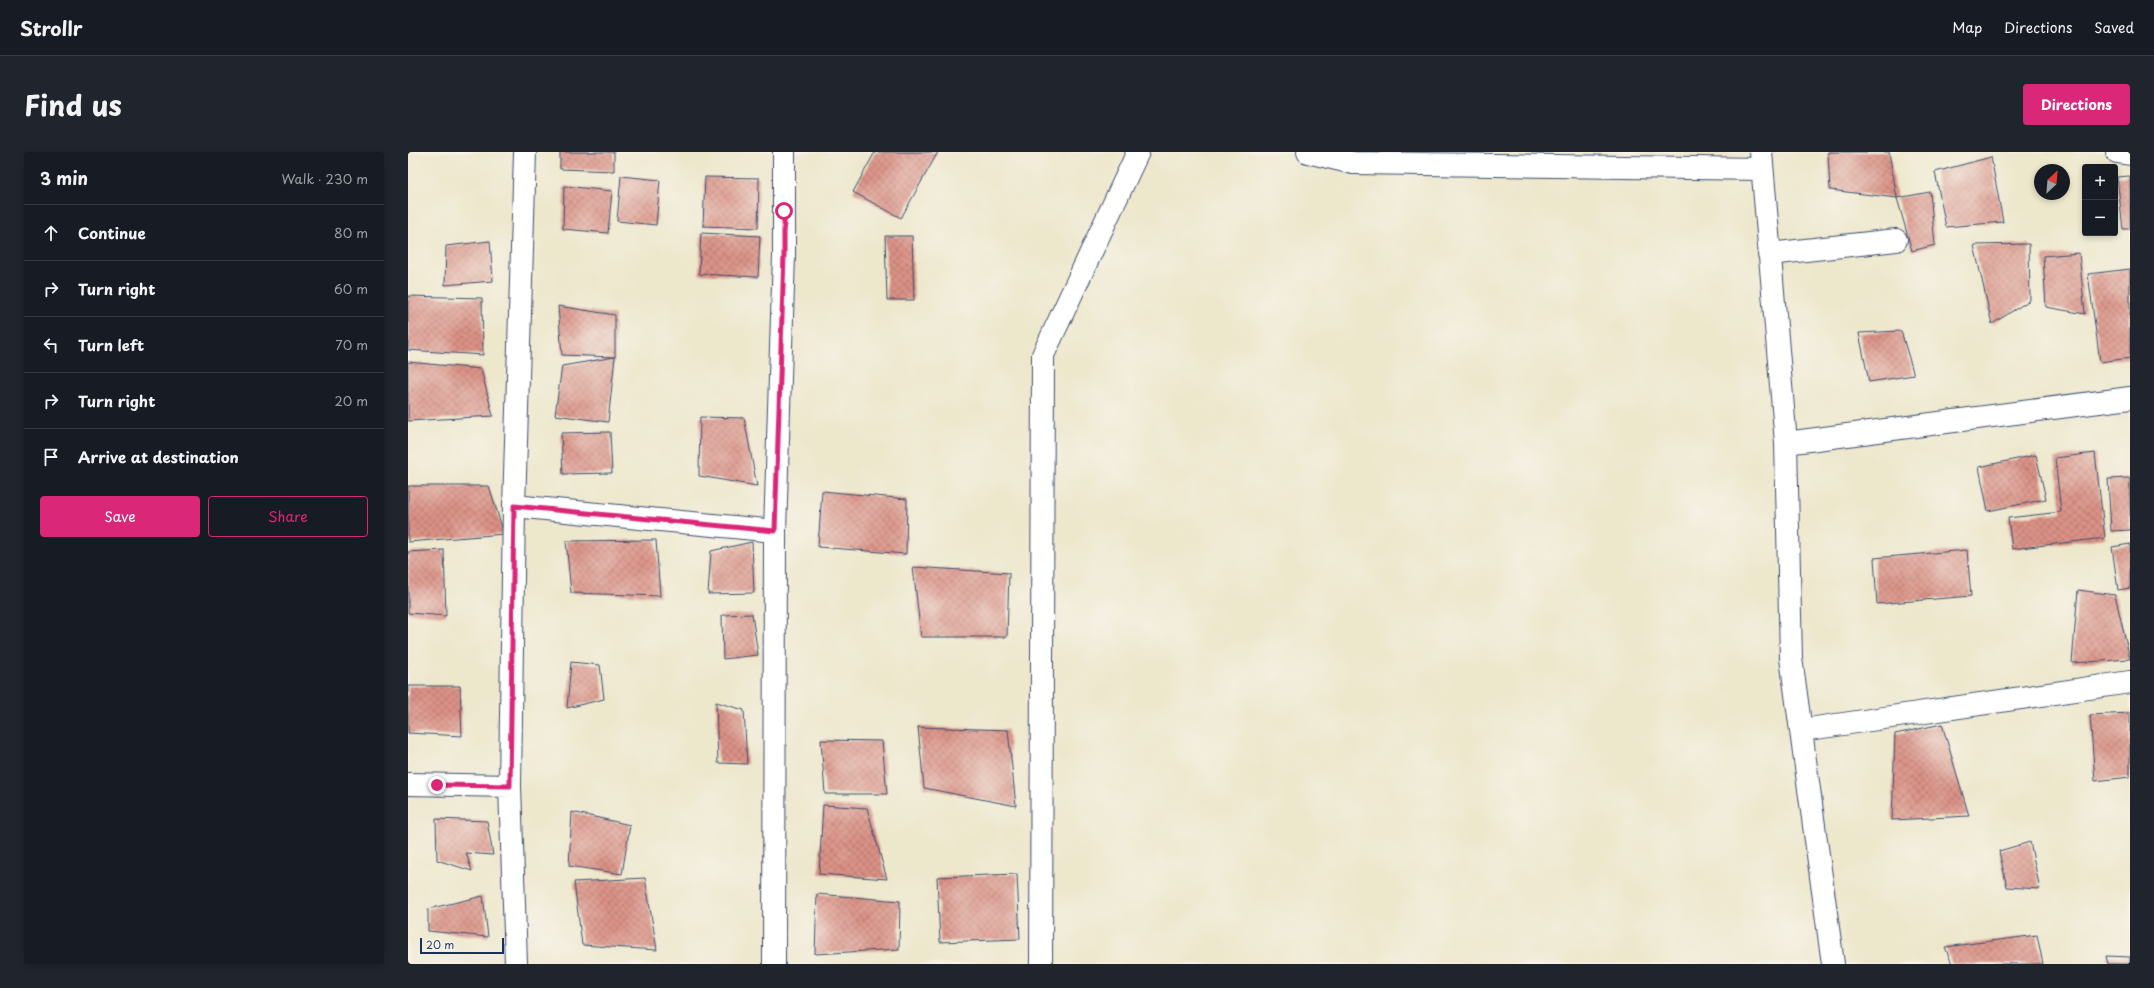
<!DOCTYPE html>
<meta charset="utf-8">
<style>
body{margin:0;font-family:"Playpen Sans",sans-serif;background:#20242c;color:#f1f3f6}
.controls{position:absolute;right:12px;top:12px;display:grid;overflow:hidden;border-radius:4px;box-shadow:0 2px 6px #0003}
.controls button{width:36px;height:36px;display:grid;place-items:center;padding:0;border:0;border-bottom:1px solid #363941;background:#171b24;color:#f1f3f6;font:20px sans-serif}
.compass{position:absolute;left:1626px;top:12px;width:36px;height:36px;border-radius:50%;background:#171b24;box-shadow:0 2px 6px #0003;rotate:26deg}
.scale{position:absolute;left:12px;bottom:10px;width:84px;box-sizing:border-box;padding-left:4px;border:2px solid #1b2f5e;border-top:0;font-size:11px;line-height:14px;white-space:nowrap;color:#1b2f5e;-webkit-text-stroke:3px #f7f3e8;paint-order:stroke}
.stop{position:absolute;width:12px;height:12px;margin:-9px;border:3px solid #db2777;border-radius:50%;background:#fff}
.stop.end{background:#db2777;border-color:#fff;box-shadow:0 1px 4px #0008}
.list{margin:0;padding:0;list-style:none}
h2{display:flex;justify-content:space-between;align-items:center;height:52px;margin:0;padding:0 16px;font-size:17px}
h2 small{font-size:13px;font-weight:400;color:#9ea1a6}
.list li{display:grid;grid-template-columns:26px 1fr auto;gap:12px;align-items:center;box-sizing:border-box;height:56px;padding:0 16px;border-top:1px solid #363941}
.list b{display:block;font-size:15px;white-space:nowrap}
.list em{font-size:13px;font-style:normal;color:#9ea1a6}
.actions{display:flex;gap:8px;padding:12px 16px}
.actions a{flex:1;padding:9px 0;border:1px solid #db2777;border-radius:4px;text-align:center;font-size:14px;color:#db2777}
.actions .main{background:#db2777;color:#fff}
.icon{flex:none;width:22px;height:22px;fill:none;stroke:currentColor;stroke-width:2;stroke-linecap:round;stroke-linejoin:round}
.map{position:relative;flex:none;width:1722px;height:812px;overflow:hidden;border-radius:4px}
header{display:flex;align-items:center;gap:24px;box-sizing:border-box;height:56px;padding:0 20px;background:#171b24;border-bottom:1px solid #363941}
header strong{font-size:19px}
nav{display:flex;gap:22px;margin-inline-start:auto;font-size:14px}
.intro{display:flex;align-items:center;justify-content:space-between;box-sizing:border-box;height:96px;padding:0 24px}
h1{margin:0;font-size:28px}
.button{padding:10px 18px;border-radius:4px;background:#db2777;color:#fff;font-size:14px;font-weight:700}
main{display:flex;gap:24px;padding:0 24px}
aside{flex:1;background:#171b24;border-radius:4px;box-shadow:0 2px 6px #0003}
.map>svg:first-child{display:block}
</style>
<header>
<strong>Strollr</strong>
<nav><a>Map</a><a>Directions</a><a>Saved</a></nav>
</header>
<div class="intro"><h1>Find us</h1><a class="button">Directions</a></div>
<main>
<aside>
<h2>3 min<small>Walk · 230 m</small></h2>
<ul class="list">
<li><svg class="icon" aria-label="ahead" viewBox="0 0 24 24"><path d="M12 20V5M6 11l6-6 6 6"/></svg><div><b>Continue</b></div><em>80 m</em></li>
<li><svg class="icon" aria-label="right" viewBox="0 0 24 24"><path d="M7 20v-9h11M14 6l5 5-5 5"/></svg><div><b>Turn right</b></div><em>60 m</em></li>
<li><svg class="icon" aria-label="left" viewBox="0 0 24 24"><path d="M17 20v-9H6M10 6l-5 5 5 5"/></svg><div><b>Turn left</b></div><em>70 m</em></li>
<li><svg class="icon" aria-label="right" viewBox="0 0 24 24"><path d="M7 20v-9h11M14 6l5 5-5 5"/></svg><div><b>Turn right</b></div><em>20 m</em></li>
<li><svg class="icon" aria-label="arrive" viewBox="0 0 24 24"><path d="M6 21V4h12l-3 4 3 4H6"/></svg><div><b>Arrive at destination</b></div></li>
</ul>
<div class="actions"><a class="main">Save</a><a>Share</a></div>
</aside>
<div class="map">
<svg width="1722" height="812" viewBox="0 0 1722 812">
<defs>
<pattern id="building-cross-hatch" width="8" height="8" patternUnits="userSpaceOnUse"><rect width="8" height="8" fill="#dc9286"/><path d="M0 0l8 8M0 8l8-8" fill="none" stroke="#b27871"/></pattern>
</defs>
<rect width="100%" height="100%" fill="#f7f3e8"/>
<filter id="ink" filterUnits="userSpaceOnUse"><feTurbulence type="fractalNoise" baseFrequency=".025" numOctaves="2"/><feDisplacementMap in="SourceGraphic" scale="8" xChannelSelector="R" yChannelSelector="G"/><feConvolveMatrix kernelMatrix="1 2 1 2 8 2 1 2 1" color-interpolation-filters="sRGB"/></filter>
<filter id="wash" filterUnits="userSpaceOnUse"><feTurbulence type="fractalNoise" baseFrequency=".012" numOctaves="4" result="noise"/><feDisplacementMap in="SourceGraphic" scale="16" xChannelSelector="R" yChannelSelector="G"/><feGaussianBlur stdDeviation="0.9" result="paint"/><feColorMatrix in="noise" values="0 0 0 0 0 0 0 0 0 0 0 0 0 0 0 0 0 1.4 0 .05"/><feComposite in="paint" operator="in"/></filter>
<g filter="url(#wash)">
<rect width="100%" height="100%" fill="#ede7cc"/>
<g id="blocks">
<path fill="url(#building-cross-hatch)" d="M152 0H206V19L152 17Z
M467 0H530L493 66 445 40Z
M1420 0H1481L1489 46 1422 38Z
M1583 5 1595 70 1538 75 1527 20Z
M213 24 252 28 248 73 209 69Z
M1722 24V77H1715L1709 25Z
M297 25 351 26 350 76 295 74Z
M156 34 204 39 200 81 155 77Z
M1522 40 1527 93 1504 99 1489 46Z
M293 81 352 84 350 125 291 122Z
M477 84H504L506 148H479Z
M82 89 85 129 37 133 38 94Z
M1621 92 1622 148 1584 172 1566 93Z
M1671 101 1677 162 1638 155 1635 104Z
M1722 117V206L1692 210 1680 122Z
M0 144 74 146 75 203 0 198Z
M150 154 207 163V205L154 203Z
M1493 179 1506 223 1461 230 1451 181Z
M207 205 200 270 147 263 154 214Z
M0 210 73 217 85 264 0 269Z
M292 265 336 266 349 334 291 324Z
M202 280 204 321 155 322 153 281Z
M1687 301 1697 386 1604 397 1600 366 1653 360 1647 306Z
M1628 303 1638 347 1580 359 1571 315Z
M1722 326V378L1703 379 1700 327Z
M0 334H81L96 382 0 390Z
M414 339 499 347 498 402 410 395Z
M248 388 252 444 163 441 158 389Z
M344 390 346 441 300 442 303 399Z
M1722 392V436L1710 438 1704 395Z
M36 398 38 464 0 461V400Z
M1559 398 1563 444 1469 452 1466 406Z
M505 415 601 421 599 485H513Z
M1670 438 1707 443 1722 507 1664 511Z
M344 462 350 503 315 507 314 463Z
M163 510 192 513 196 547 159 556Z
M0 534H52L54 584 0 581Z
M308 550 336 558 339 612 310 611Z
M1722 561V625L1687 629 1682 563Z
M1534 572 1561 664 1484 668 1487 582Z
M510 575 600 578 608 654 516 636Z
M413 588 474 589 479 642H417Z
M415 653 459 656 479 727 411 722Z
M164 660 222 673 214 722 161 714Z
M28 667 79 669 85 703 58 701 64 719 29 708Z
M1622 690 1632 737 1599 735 1591 699Z
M609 722 612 787 532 790 529 725Z
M237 726 249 798 174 793 166 730Z
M409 742 492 749 491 797 407 802Z
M75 744 80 785 20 779V757Z
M1629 783 1635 812H1544L1537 795Z
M1698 804 1722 805V812H1700Z"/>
</g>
</g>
<g filter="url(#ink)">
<use href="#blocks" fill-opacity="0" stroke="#3a4b6e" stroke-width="1"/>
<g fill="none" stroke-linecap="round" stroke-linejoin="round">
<defs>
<path id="minor" d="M900 0 945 11 1354 17
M1353 0 1378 291 1383 506 1425 812
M1709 0 1722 2
M1361 102 1488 88
M1378 291 1722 246
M106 354 367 379
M1394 578 1722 530
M0 632 102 634
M108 812 102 634 106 354 117 0
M366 812 367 379 376 103V0
M633 812 635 203 730 0"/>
</defs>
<use href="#minor" stroke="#3a4b6e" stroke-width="24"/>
<use href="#minor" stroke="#fff" stroke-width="22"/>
</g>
</g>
<g fill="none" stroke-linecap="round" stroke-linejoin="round" filter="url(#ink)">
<path stroke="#db2777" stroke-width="5" d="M29 633 102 634 106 354 367 379 376 103V59"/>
</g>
</svg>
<div class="controls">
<button>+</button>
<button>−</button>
</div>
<svg class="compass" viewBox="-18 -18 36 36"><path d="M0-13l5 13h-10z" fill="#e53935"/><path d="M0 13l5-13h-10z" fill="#9ea1a6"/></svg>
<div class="scale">20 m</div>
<div class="stop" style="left:376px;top:59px"></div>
<div class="stop end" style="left:29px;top:633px"></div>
</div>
</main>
